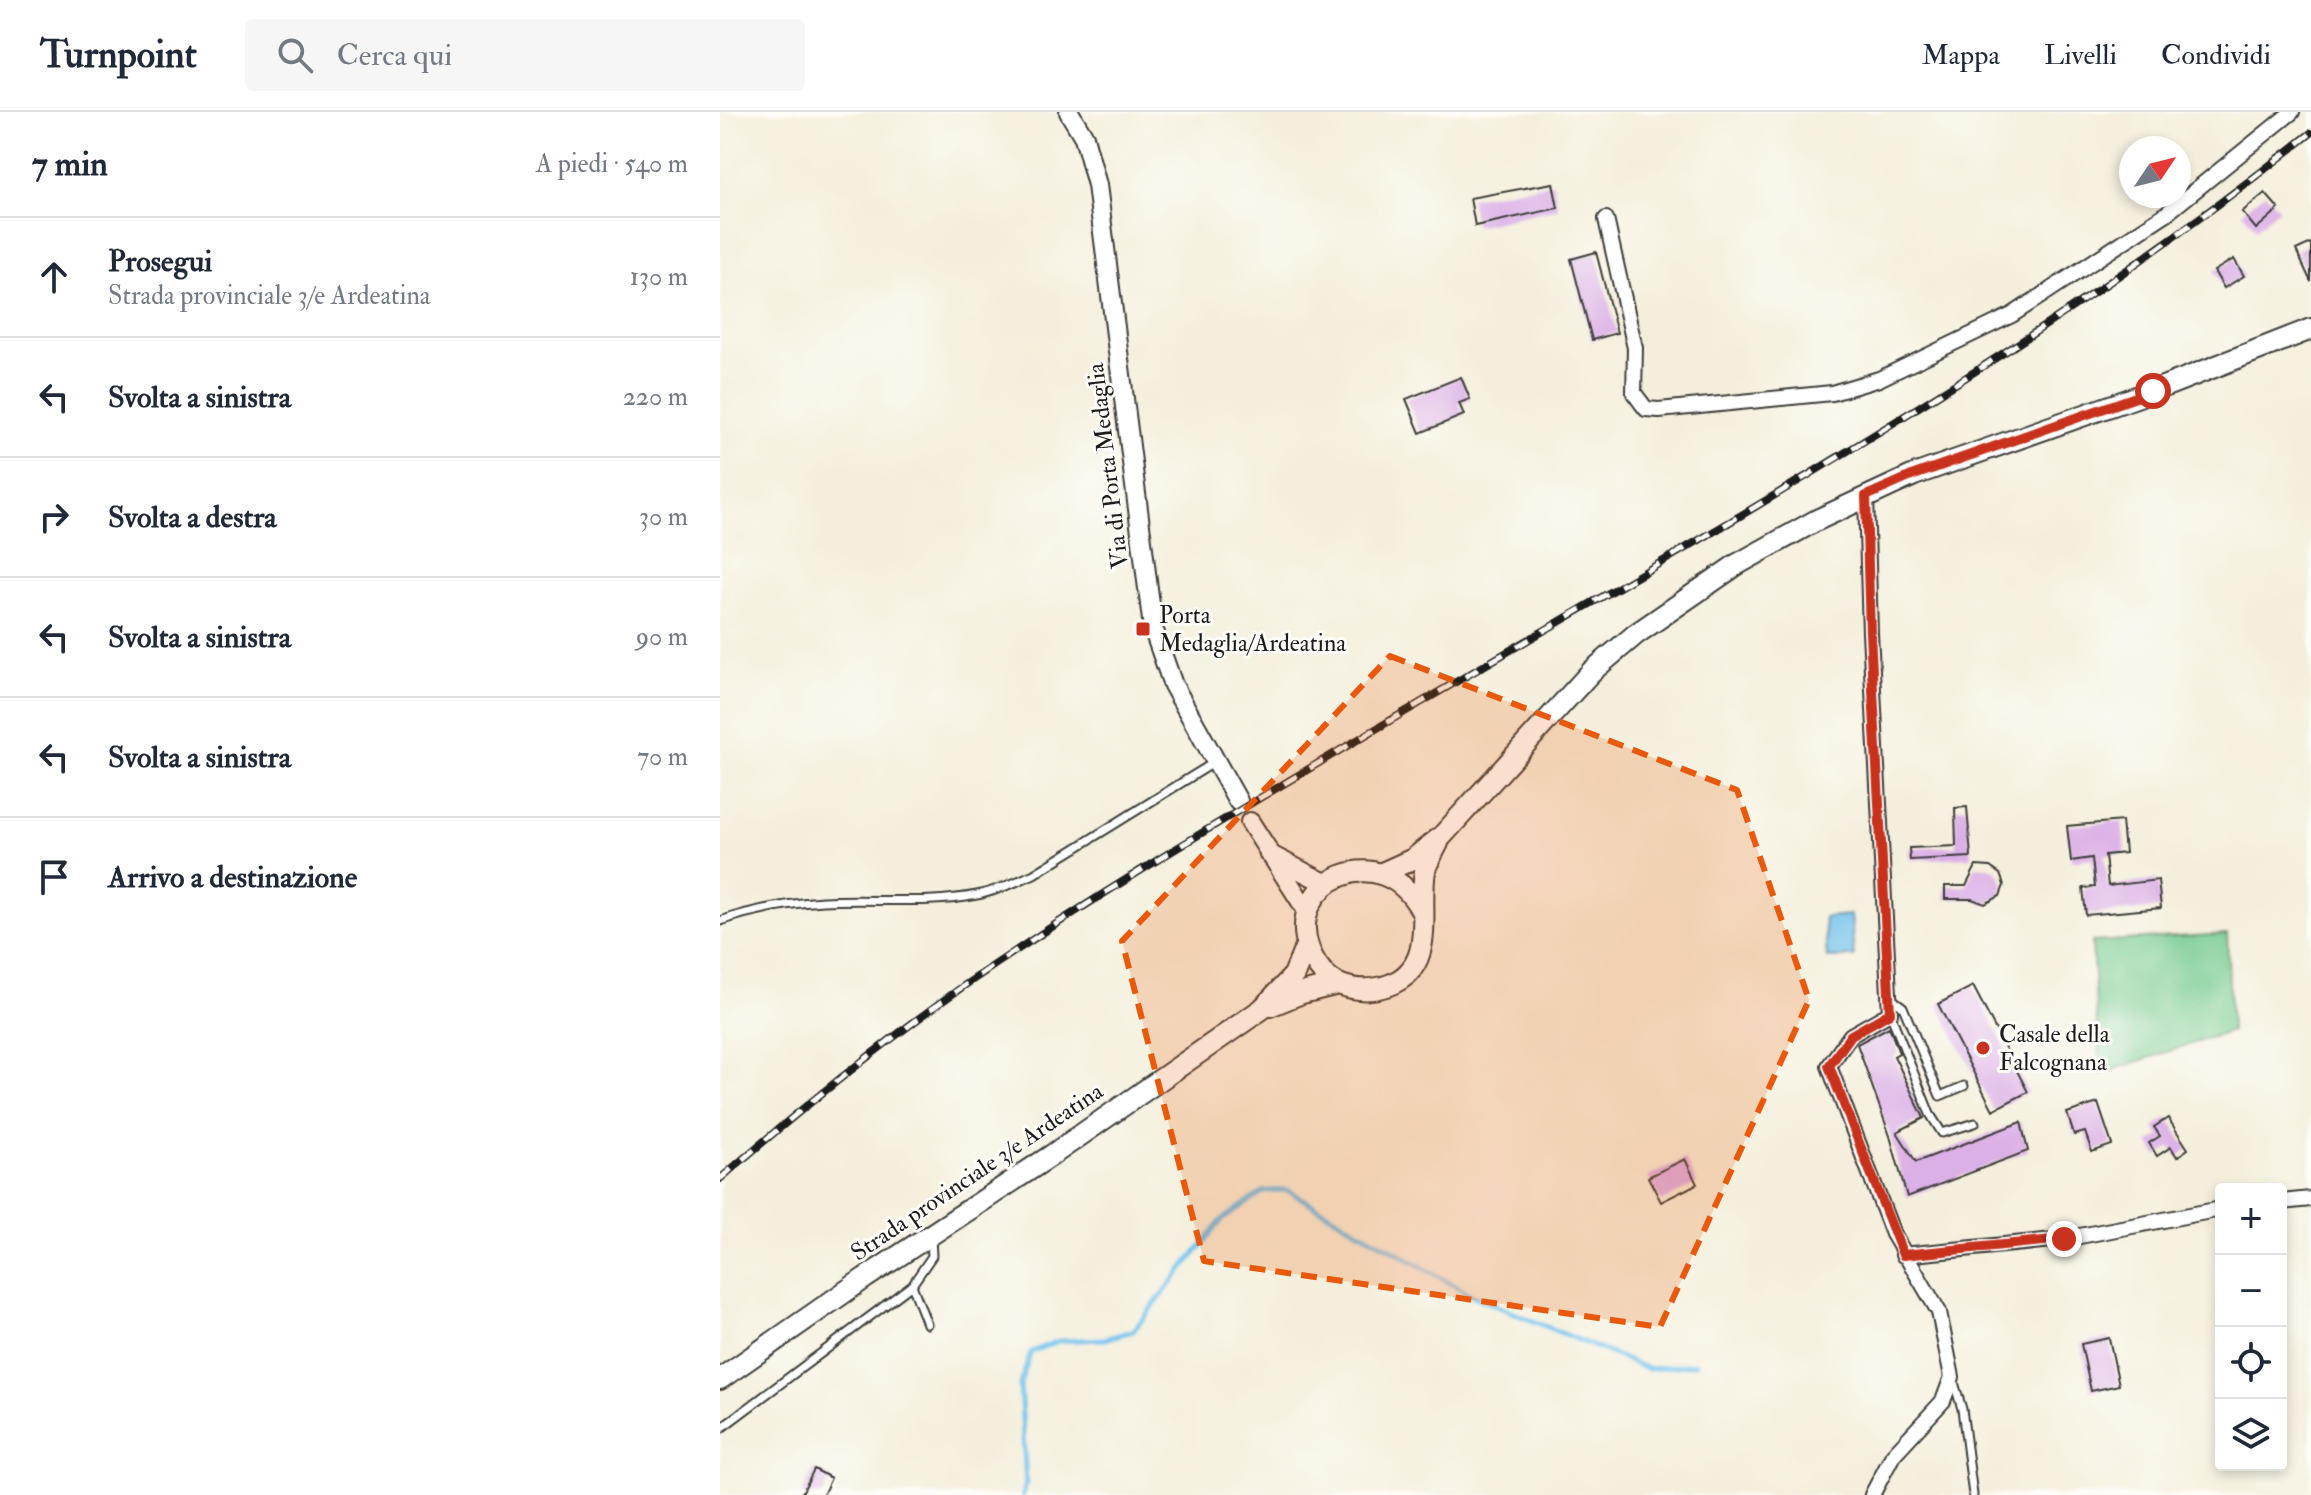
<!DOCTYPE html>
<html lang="it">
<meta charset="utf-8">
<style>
body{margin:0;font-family:"IM FELL Double Pica",serif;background:#f6f6f7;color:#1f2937}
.controls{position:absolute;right:24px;bottom:24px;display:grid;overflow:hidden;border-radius:8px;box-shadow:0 4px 12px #0003}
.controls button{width:72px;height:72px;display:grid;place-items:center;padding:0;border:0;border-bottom:2px solid #e0e1e3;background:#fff;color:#1f2937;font:40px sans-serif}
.compass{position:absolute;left:1399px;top:24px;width:72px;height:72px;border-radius:50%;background:#fff;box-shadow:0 4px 12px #0003;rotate:55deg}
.stop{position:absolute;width:24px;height:24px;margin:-18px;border:6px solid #c8321e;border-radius:50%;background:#fff}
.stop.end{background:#c8321e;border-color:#fff;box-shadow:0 2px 8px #0008}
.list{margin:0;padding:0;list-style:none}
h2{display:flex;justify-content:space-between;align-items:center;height:104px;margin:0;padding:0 32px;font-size:34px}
h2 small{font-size:26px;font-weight:400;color:#747a83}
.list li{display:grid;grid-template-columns:52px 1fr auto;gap:24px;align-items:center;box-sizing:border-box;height:120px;padding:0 32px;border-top:2px solid #e0e1e3}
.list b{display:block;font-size:30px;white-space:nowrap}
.list p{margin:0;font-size:26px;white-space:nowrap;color:#747a83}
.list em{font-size:26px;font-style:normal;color:#747a83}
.icon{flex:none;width:44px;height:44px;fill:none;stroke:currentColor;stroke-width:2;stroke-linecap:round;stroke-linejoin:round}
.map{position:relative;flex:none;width:1591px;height:1383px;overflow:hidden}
header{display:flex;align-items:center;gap:48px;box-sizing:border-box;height:112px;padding:0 40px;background:#fff;border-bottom:2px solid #e0e1e3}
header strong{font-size:38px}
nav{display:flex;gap:44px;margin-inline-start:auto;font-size:28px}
.search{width:560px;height:72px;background:#f6f6f7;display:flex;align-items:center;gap:20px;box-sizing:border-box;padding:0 28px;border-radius:8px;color:#747a83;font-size:30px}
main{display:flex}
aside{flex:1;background:#fff}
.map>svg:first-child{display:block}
</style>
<header>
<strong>Turnpoint</strong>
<div class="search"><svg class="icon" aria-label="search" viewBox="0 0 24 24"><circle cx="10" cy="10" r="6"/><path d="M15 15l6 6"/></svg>Cerca qui</div>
<nav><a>Mappa</a><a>Livelli</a><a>Condividi</a></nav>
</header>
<main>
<aside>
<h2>7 min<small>A piedi · 540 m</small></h2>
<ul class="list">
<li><svg class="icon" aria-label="ahead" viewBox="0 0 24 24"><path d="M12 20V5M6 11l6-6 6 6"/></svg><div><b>Prosegui</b><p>Strada provinciale 3/e Ardeatina</p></div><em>130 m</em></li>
<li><svg class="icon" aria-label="left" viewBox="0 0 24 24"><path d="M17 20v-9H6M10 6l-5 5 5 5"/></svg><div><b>Svolta a sinistra</b></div><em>220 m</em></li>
<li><svg class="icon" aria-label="right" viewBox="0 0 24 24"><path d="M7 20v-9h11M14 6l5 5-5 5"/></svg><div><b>Svolta a destra</b></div><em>30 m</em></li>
<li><svg class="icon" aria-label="left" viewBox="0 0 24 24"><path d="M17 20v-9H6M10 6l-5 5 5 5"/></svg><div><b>Svolta a sinistra</b></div><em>90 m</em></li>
<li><svg class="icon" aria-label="left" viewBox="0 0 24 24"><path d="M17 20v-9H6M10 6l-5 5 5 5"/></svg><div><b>Svolta a sinistra</b></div><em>70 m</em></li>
<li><svg class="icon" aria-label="arrive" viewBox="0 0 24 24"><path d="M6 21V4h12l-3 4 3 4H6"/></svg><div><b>Arrivo a destinazione</b></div></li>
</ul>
</aside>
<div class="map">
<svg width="1591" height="1383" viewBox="0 0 1591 1383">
<rect width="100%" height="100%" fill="#fdfcf7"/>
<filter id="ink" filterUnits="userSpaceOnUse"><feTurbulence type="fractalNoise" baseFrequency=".0125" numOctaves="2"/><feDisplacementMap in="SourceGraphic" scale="16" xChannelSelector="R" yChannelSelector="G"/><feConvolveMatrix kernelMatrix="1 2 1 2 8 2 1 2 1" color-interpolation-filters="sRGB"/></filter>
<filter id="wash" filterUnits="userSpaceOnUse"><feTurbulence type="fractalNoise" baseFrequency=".006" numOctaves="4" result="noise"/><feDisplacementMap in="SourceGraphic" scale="32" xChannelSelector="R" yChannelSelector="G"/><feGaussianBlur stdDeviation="1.8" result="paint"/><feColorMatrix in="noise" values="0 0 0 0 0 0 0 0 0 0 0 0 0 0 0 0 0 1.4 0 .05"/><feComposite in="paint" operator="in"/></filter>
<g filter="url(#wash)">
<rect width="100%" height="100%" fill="#f4efdc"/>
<path fill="#72c98d" stroke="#477254" stroke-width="2" d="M1507 822 1511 919 1380 962 1372 830Z"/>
<path fill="#6fc1eb" stroke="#466e84" stroke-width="2" d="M1131 803 1134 845 1107 846 1104 805Z"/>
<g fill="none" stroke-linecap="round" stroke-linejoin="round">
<path stroke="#6fc1eb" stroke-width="5" d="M303 1383 306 1371 300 1272 311 1240 338 1229 384 1227 413 1219 502 1108 544 1079 567 1078 753 1184 928 1257 975 1252"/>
</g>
<g id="blocks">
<path fill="#dbb0e6" d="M833 71 838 96 755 114 750 86Z
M1545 81 1559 97 1536 117 1522 100Z
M1591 131V170L1576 138Z
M876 140 897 221 872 228 851 147Z
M1514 147 1524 164 1504 176 1494 159Z
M741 265 750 287 739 291 744 303 700 321 686 287Z
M1247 695 1251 745 1190 748 1189 736 1236 734 1235 696Z
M1402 709 1405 741 1385 743 1388 774 1438 768 1441 796 1366 803 1363 776 1375 775 1372 746 1351 749 1347 714Z
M1256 754 1270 755 1280 762 1284 773 1280 784 1265 792 1252 787H1225V774H1246Z
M1253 874 1308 980 1273 998 1218 892Z
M1169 915 1179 941 1174 944 1204 1006 1177 1020 1196 1050 1301 1010 1308 1039 1187 1085 1170 1024 1137 932Z
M1378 991 1392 1033 1372 1040 1365 1020 1354 1023 1347 1001Z
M1448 1006 1468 1037 1457 1045 1451 1035 1437 1044 1429 1031 1440 1024 1434 1015Z
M965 1047 977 1072 941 1090 928 1065Z
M1389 1226 1399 1273 1371 1279 1361 1232Z
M94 1357 111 1366 103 1383H81Z"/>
</g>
</g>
<g filter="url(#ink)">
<use href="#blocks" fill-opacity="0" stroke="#3c3c39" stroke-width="2"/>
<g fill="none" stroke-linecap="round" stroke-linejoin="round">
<defs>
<path id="service" d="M0 809C33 798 68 791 103 789 154 786 207 793 257 783 277 779 296 770 314 762L495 650
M1171 886 1183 895 1220 984 1244 974
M1170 901 1210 1002 1222 1021 1255 1011
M192 1173 207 1212
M1233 1267 1242 1297 1253 1383
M0 1317 192 1173 212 1144 211 1125"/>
<path id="minor" d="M886 107 915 236 914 281 926 297 939 298 1112 281 1159 267 1292 203 1447 101 1572 0
M1146 384 1150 521 1170 901 1131 923 1109 954 1173 1122 1219 1200 1232 1265 1223 1289 1173 1343 1152 1383
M1561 1090 1591 1087
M1183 1143 1344 1127 1501 1097"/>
<path id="tertiary" d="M349 0 364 25 377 73 433 516 453 573 518 689
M530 710 587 799
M549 742 607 772"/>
<path id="secondary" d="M662 761 693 747 722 724 871 560 916 522 1016 453 1097 408 1194 363 1433 279 1591 217
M703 802C663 720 564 770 589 837 595 853 605 866 621 873 637 879 652 879 669 873 718 855 698 798 705 759 707 749 714 740 718 731
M550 894 582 881 618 872
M0 1267 145 1166 332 1043 542 897 574 863 587 831"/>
</defs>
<use href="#service" stroke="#3c3c39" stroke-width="11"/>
<use href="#minor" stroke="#3c3c39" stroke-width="18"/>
<use href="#tertiary" stroke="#3c3c39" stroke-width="22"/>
<use href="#secondary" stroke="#3c3c39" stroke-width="24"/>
<use href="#service" stroke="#fff" stroke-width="7"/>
<use href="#minor" stroke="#fff" stroke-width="14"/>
<use href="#tertiary" stroke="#fff" stroke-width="18"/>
<use href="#secondary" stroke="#fff" stroke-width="20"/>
<defs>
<path id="rail" d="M0 1067C79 998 162 931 248 871 361 793 479 722 597 652 933 451 1284 266 1591 21"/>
</defs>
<use href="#rail" stroke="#1c1c1c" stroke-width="8"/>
<use href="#rail" stroke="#fdfcf7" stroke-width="5" stroke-dasharray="15" stroke-linecap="butt"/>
</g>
</g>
<g fill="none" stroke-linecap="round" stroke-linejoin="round" filter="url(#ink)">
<path stroke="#c8321e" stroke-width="10" d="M1344 1127 1183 1143 1109 954 1131 923 1170 901 1150 521 1146 384 1194 363 1433 279"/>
</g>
<path fill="#e8590c" fill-opacity="0.2" stroke="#e8590c" stroke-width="6" stroke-dasharray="16 10" stroke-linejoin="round" d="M670 544 1017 678 1089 888 940 1215 484 1149 402 829Z"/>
<g fill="#c8321e" stroke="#fdfcf7" stroke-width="3">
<rect x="415" y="509" width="16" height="16" rx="4"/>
<circle cx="1263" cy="936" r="8"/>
</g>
<g text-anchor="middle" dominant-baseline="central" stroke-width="6" stroke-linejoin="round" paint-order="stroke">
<g font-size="24" fill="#1c1c1c" stroke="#fdfcf7">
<text transform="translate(388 354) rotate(-97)">Via di Porta Medaglia</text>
<text transform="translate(257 1060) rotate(-34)">Strada provinciale 3/e Ardeatina</text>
</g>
<g font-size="24" fill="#1c1c1c" stroke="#fdfcf7" text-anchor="start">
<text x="439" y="503">Porta<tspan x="439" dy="28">Medaglia/Ardeatina</tspan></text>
<text x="1279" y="922">Casale della<tspan x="1279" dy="28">Falcognana</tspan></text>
</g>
</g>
</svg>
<div class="controls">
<button>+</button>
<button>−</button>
<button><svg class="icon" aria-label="locate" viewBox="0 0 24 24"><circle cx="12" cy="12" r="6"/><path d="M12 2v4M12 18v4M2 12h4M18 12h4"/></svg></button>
<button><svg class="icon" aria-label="layers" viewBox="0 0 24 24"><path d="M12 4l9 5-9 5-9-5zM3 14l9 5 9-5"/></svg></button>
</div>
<svg class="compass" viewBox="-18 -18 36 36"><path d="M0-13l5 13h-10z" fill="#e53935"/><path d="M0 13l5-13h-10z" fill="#747a83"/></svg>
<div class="stop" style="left:1433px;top:279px"></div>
<div class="stop end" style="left:1344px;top:1127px"></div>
</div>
</main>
